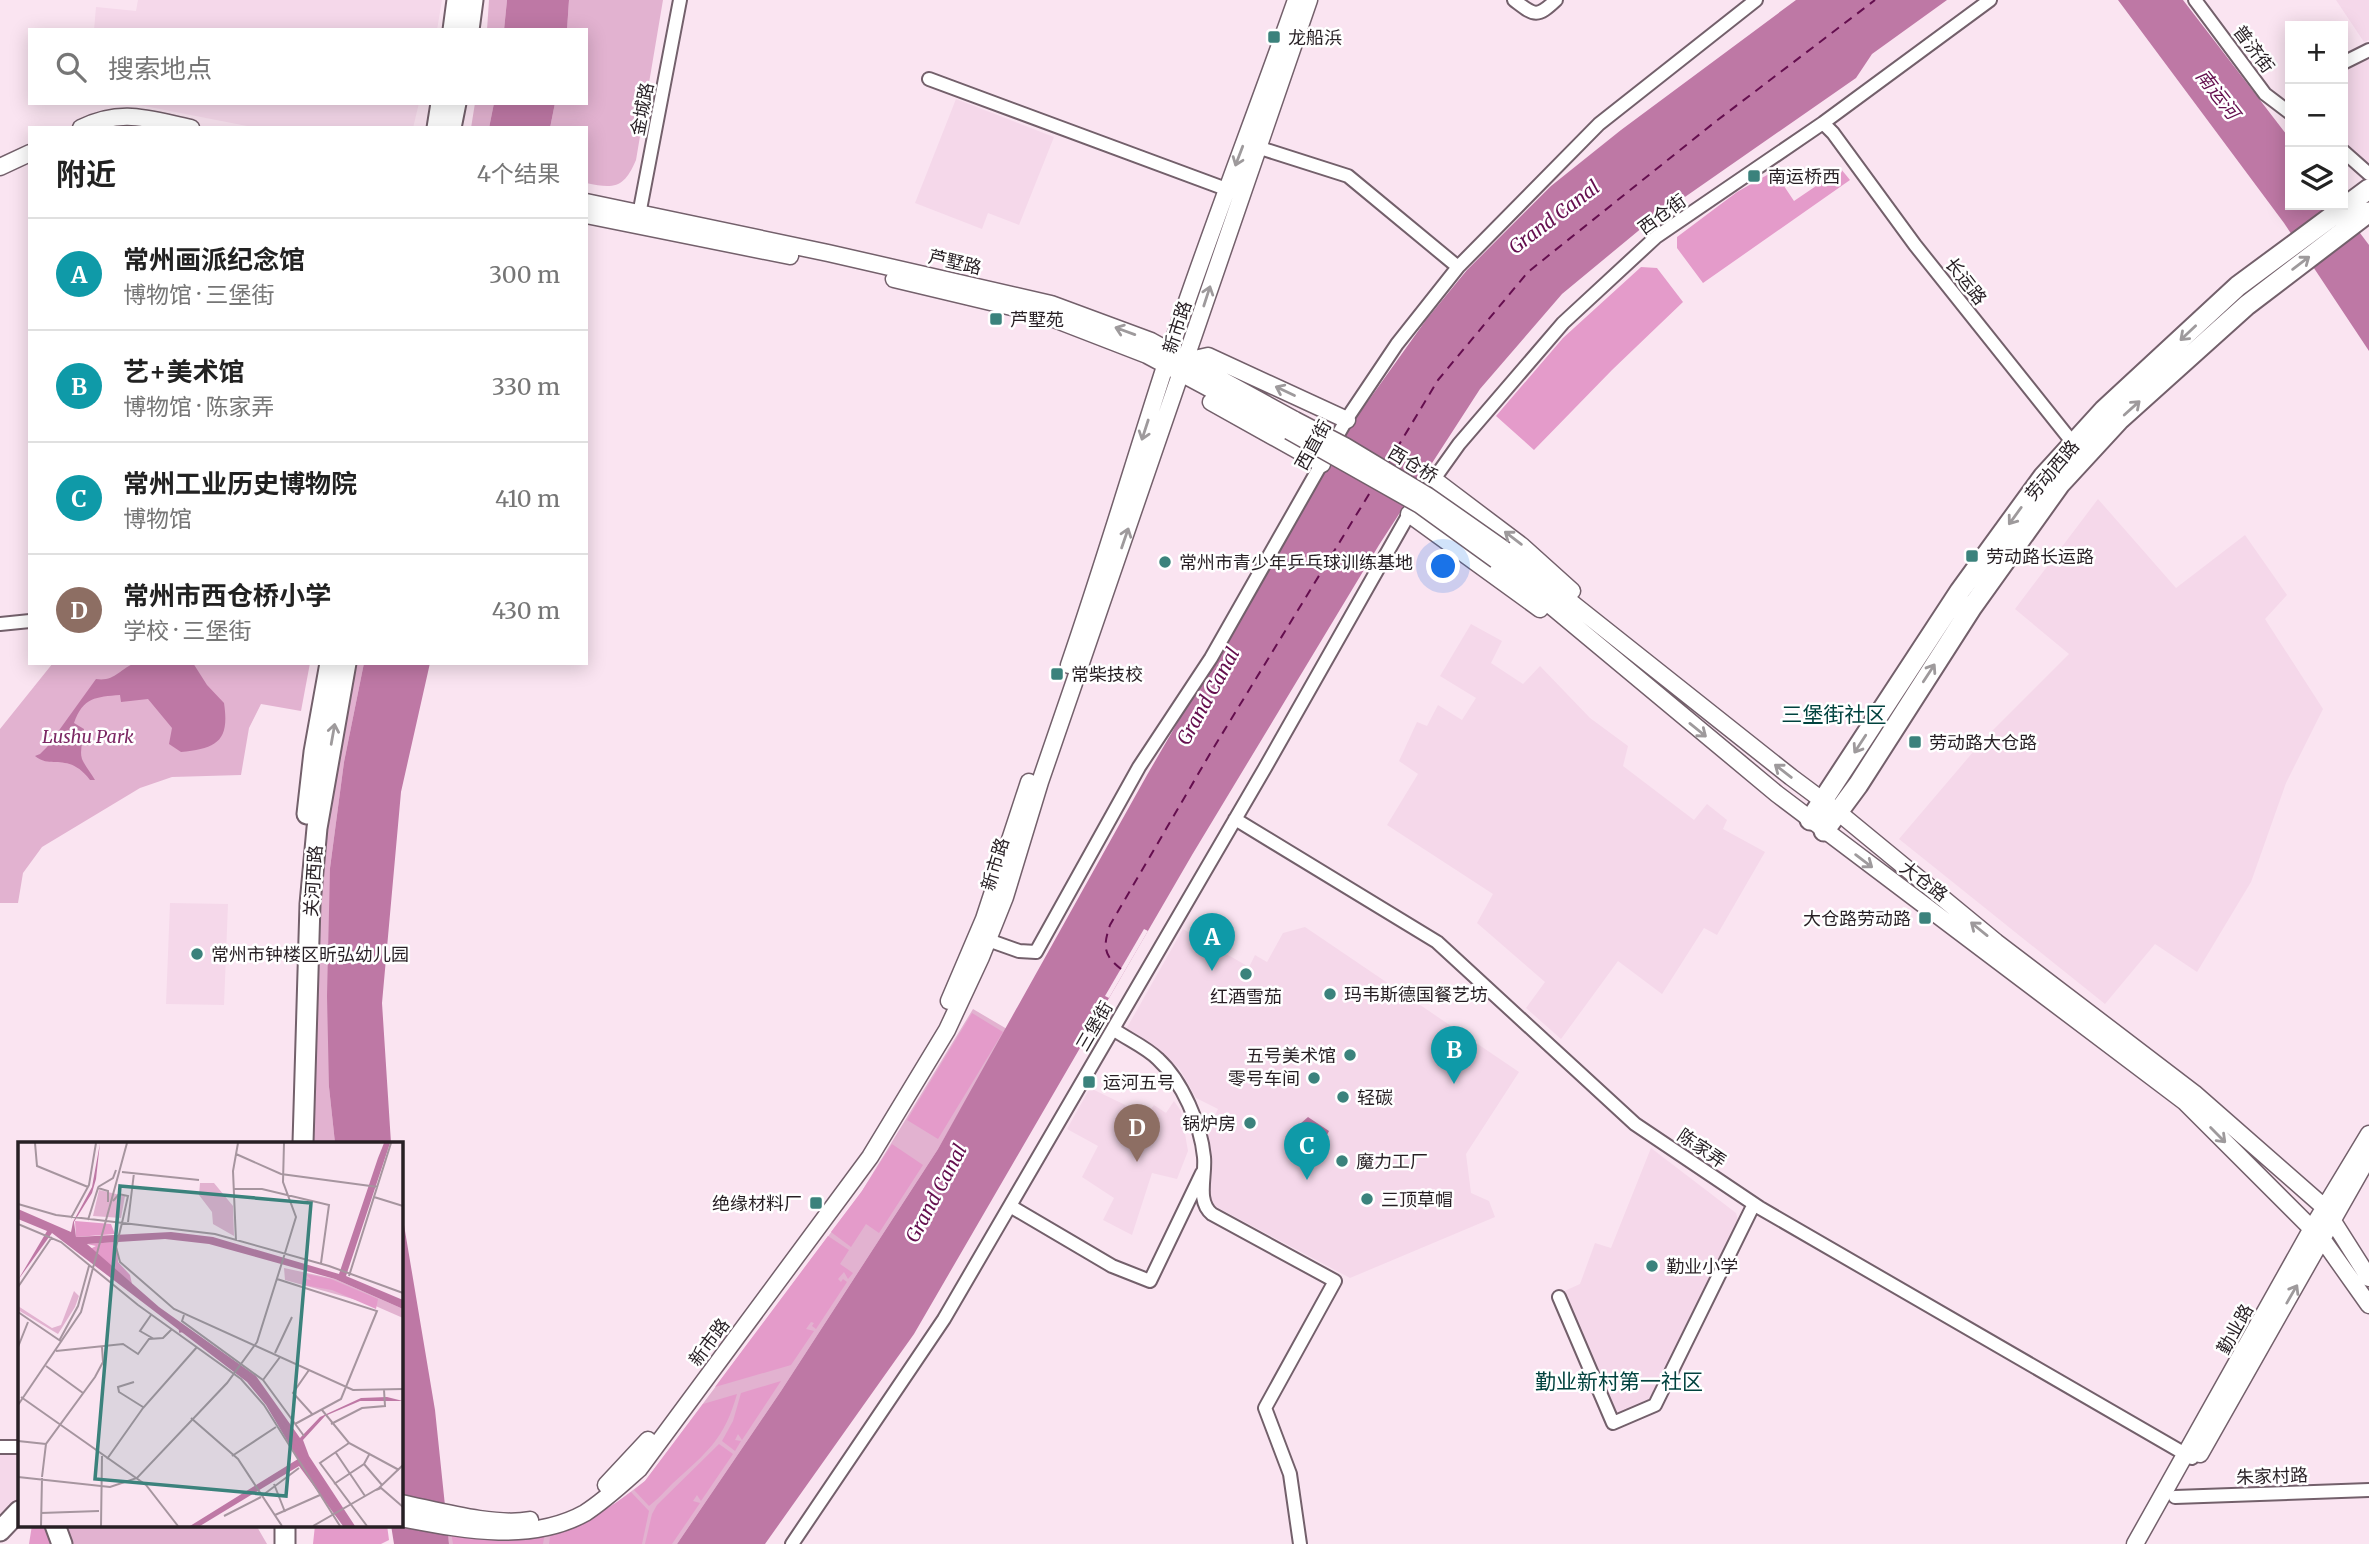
<!DOCTYPE html>
<html lang="zh">
<meta charset="utf-8">
<style>
body{margin:0;font-family:Merriweather,"Noto Sans SC",serif;background:#f6f6f6;color:#222}
.controls{position:absolute;right:21px;top:21px;display:grid;overflow:hidden;border-radius:0px;box-shadow:0 4px 18px #0003}
.controls button{width:63px;height:63px;display:grid;place-items:center;padding:0;border:0;border-bottom:2px solid #e0e0e0;background:#fff;color:#222;font:35px sans-serif}
.you{position:absolute;left:1444px;top:567px;width:24px;height:24px;margin:-18px;border:5px solid #fff;border-radius:50%;background:#1a73e8;box-shadow:0 0 0 10px #1a73e833}
.badge{display:grid;place-items:center;width:46px;height:46px;border-radius:50%;background:#3b827c;color:#fff;font-size:23px;font-weight:700}
.pin{position:absolute;translate:-50% -58px;filter:drop-shadow(0 2px 4px #0008)}
.pin::after{content:'';position:absolute;top:37px;width:24px;height:21px;background:inherit;clip-path:polygon(0 0,100% 0,50% 100%)}
.list{margin:0;padding:0;list-style:none}
h2{display:flex;justify-content:space-between;align-items:center;height:91px;margin:0;padding:0 28px;font-size:30px}
h2 small{font-size:23px;font-weight:400;color:#767676}
.list li{display:grid;grid-template-columns:46px 1fr auto;gap:21px;align-items:center;box-sizing:border-box;height:112px;padding:0 28px;border-top:2px solid #e0e0e0}
.list b{display:block;font-size:26px;white-space:nowrap}
.list p{margin:0;font-size:23px;white-space:nowrap;color:#767676}
.list em{font-size:23px;font-style:normal;color:#767676}
.icon{flex:none;width:38px;height:38px;fill:none;stroke:currentColor;stroke-width:2;stroke-linecap:round;stroke-linejoin:round}
.map{position:relative;flex:none;width:2369px;height:1544px;overflow:hidden}
.search{position:absolute;background:#fff;box-shadow:0 4px 18px #0003;left:28px;top:28px;width:560px;height:77px;display:flex;align-items:center;gap:18px;box-sizing:border-box;padding:0 24px;border-radius:0px;color:#767676;font-size:26px}
.panel{position:absolute;background:#fff;box-shadow:0 4px 18px #0003;left:28px;top:126px;width:560px;height:539px;border-radius:0px}
.map>svg:first-child{display:block}
</style>
<div class="map">
<svg width="2369" height="1544" viewBox="0 0 2369 1544">
<rect width="100%" height="100%" fill="#fae4f1"/>
<path fill="#f5d8ea" d="M138 0H442L437 30H94L96 7 136 11Z
M2336 0H2369V40L2364 42Z
M2369 58V162H2366L2343 141V72Z
M956 99 1054 137 1019 225 988 213 982 229 915 203Z
M129 103H419L413 128H257Z
M2098 499 2176 588 2245 535 2287 595 2265 619 2323 709 2286 783 2251 882 2197 972 2155 944 2105 1004 1899 839 1985 738 2069 654 2015 609Z
M1471 624 1502 641 1491 663 1523 684 1540 666 1590 718 1628 746 1623 766 1694 820 1707 804 1727 820 1723 829 1765 852 1717 935 1704 928 1662 994 1618 961 1561 1039 1526 1008 1545 982 1477 923 1493 894 1387 825 1418 774 1399 761 1417 722 1427 726 1438 705 1462 720 1476 698 1440 676Z
M170 903 228 904 224 1005 166 1004Z
M1305 927 1519 1072 1466 1154 1471 1193 1489 1201 1495 1217 1350 1278 1209 1203 1204 1137 1218 1109 1196 1098 1179 1068 1125 1031 1183 929 1249 967 1255 955 1267 962 1283 933Z
M1090 1088 1146 1115 1154 1105 1166 1113 1174 1101 1181 1111 1188 1151 1177 1179 1152 1173 1132 1235 1103 1220 1114 1198 1082 1177 1098 1146 1067 1129Z
M1651 1148 1736 1213 1739 1224 1653 1399 1615 1415 1560 1293 1580 1284 1595 1243 1611 1248Z
M0 1454 19 1455V1506L0 1522Z"/>
<path fill="#e2b2d0" d="M489 0H507L504 30H487Z
M569 0H663L636 160C624 188 615 189 586 183V128H550L555 103H586V30H567Z
M475 103H494L489 128H471Z
M53 663H310L301 711 261 704 249 728 241 775 172 777 140 788 42 847 23 873 18 903H0V729Z
M353 663H364L344 762 330 868 329 1087 335 1143H309L316 940 325 825Z
M973 1009 1007 1029 938 1149 781 1391 677 1544H449L447 1530 571 1525 609 1508 645 1481 862 1191Z
M67 1525H256L267 1544H64Z"/>
<path fill="#e49bca" d="M1841 169 1850 180 1703 283 1677 248V237L1737 192 1774 171 1794 201Z
M1641 267 1657 268 1683 302 1612 370 1534 450 1496 416 1563 338Z
M972 1013 1003 1032 938 1139 907 1120Z
M892 1144 923 1165 879 1233 866 1224 851 1247 831 1232 862 1191Z
M828 1236 849 1250 840 1264 853 1273 848 1279 844 1272 838 1279 841 1282 843 1279 847 1282 816 1329 812 1326 814 1323 811 1322 806 1329 814 1331 791 1365 715 1387Z
M781 1381 742 1440 738 1434 735 1440 741 1441 735 1451 722 1441 733 1421 741 1393Z
M737 1394C724 1440 707 1452 673 1483 666 1490 657 1500 649 1506L634 1490 645 1481 703 1404Z
M719 1444 733 1454 701 1501 697 1495 693 1501 700 1503 672 1544H645L652 1514 657 1505Z
M631 1492 649 1511 642 1544H549L551 1531C581 1522 607 1511 631 1492Z
M32 1525H48L50 1544H29Z
M315 1525H387L389 1540 381 1544H313Z
M451 1531 545 1532 543 1544H453Z"/>
<path fill="#be78a5" d="M507 0H569L567 30H504Z
M1796 0H1947L1872 54 1856 78 1649 222 1562 294 1480 389 1379 545 1192 855 914 1334 765 1544H677L781 1391 938 1149 1147 775 1351 425 1426 320 1467 270 1551 186 1621 130Z
M2118 0H2183L2290 139V205H2339L2369 245V351L2284 223Z
M494 103H555L550 128H489Z
M135 663H193L207 685 224 703C230 742 216 748 181 752L169 744 172 728 148 699 121 702 120 695C96 697 83 697 74 723L84 729C84 739 79 750 82 759 85 766 91 773 95 780H90C68 751 51 770 35 756L40 754 47 747 96 679C114 682 120 669 135 663Z
M364 663H430L401 792 382 1003 391 1143H335L329 1087 327 996 330 868 344 762Z
M1308 1117 1329 1131 1327 1135 1317 1130 1310 1142 1292 1131Z
M401 1207 435 1410 449 1544H394L391 1525H401Z"/>
<path fill="#fae4f1" d="M1144 929 1148 931 1109 998 1105 996Z"/>
<g fill="none" stroke-linecap="round" stroke-linejoin="round">
<path stroke="#640e4e" stroke-width="2" stroke-dasharray="9 7" stroke-linecap="butt" d="M1388 463 1438 380 1528 272 1715 122 1875 0
M1121 969C1103 955 1103 946 1110 925L1211 752 1374 486"/>
<defs>
<path id="street" d="M1514 0C1534 15 1536 19 1556 0
M2195 0 2265 94 2290 113
M2343 63 2369 50
M929 79 1226 189
M1823 123 1833 133 1915 245 2077 448
M1257 147 1348 176 1458 267
M2343 151 2369 174
M638 220 680 0
M0 624 30 621
M1235 819 1437 942 1635 1124 1760 1208 2192 1458
M988 940 1019 951 1036 952 1139 767 1211 658 1348 417 1397 344 1458 267 1599 124 1756 0
M1113 1029C1127 1039 1146 1047 1158 1059 1182 1081 1201 1125 1204 1157 1206 1176 1196 1201 1212 1214L1335 1281 1265 1408 1290 1474 1300 1544
M1010 1206 1112 1266 1150 1281 1202 1173
M1559 1297 1613 1423 1655 1405 1754 1204
M0 1447H19
M2175 1497 2369 1490
M792 1544 944 1319 1265 768 1409 514 1459 444 1563 323 1656 237 1823 123 1990 0"/>
<path id="secondary" d="M81 128C122 108 148 119 191 128
M0 167 30 153
M586 202 828 253 1051 304 1151 341 1295 420
M586 215 790 256
M894 279 1041 314 1147 355 1289 431
M1186 361 1208 356 1347 420
M1211 402 1322 464
M1432 478 1522 546 1572 591
M1409 514 1540 609
M1505 550 1791 777 1838 812 1996 942 2194 1093 2324 1207 2369 1278
M1496 560 1777 794 2185 1102 2323 1240 2369 1305
M1069 665C1105 561 1136 455 1170 351 1209 233 1255 117 1296 0
M949 1001 984 919 1029 782
M2200 1454 2369 1156
M606 1485 648 1440
M401 1503C436 1510 495 1527 530 1520
M401 1518C460 1529 529 1544 585 1513 605 1500 621 1485 639 1469L870 1157 947 1030 981 957 1005 897 1040 782 1309 0
M2135 1544 2311 1230 2369 1134"/>
<path id="primary" d="M453 30 457 0
M469 30 473 0
M437 128 441 103
M451 128 456 103
M307 814 314 752 330 663
M1810 820 1960 591 2043 477 2104 410 2238 286 2369 189
M1824 831 1858 785 1972 607 2060 484 2119 420 2247 305 2369 212
M303 1143 310 904 317 828 346 663
M55 1525 62 1544
M0 1531 19 1511
M285 1544V1525"/>
</defs>
<use href="#street" stroke="#73606b" stroke-width="16"/>
<use href="#secondary" stroke="#73606b" stroke-width="19"/>
<use href="#primary" stroke="#73606b" stroke-width="23"/>
<use href="#street" stroke="#fff" stroke-width="12"/>
<use href="#secondary" stroke="#fff" stroke-width="16"/>
<use href="#primary" stroke="#fff" stroke-width="19"/>
<defs>
<path id="secondary-bridge" d="M1295 420 1345 446 1428 496 1505 550
M1289 431 1420 505 1496 560"/>
</defs>
<use href="#secondary-bridge" stroke="#73606b" stroke-width="19" stroke-linecap="butt"/>
<use href="#secondary-bridge" stroke="#fff" stroke-width="16"/>
</g>
<defs><path id="oneway-shaft" d="M-6 0H5M1.5-3L5.5 0L1.5 3" fill="none" stroke-width="1.6" stroke-linecap="round" stroke-linejoin="round" transform="scale(1.75)"/></defs>
<g stroke="#9e9a9c">
<use href="#oneway-shaft" transform="translate(1239 156) rotate(111)"/>
<use href="#oneway-shaft" transform="translate(2301 263) rotate(-37)"/>
<use href="#oneway-shaft" transform="translate(1207 296) rotate(-72)"/>
<use href="#oneway-shaft" transform="translate(1125 331) rotate(-160)"/>
<use href="#oneway-shaft" transform="translate(2188 333) rotate(137)"/>
<use href="#oneway-shaft" transform="translate(1285 391) rotate(-155)"/>
<use href="#oneway-shaft" transform="translate(2132 408) rotate(-42)"/>
<use href="#oneway-shaft" transform="translate(1145 430) rotate(108)"/>
<use href="#oneway-shaft" transform="translate(2015 516) rotate(126)"/>
<use href="#oneway-shaft" transform="translate(1125 538) rotate(-71)"/>
<use href="#oneway-shaft" transform="translate(1513 538) rotate(-143)"/>
<use href="#oneway-shaft" transform="translate(1929 673) rotate(-57)"/>
<use href="#oneway-shaft" transform="translate(1698 730) rotate(39)"/>
<use href="#oneway-shaft" transform="translate(333 734) rotate(-80)"/>
<use href="#oneway-shaft" transform="translate(1860 744) rotate(123)"/>
<use href="#oneway-shaft" transform="translate(1783 771) rotate(-142)"/>
<use href="#oneway-shaft" transform="translate(1864 861) rotate(37)"/>
<use href="#oneway-shaft" transform="translate(1979 929) rotate(-141)"/>
<use href="#oneway-shaft" transform="translate(2218 1135) rotate(45)"/>
<use href="#oneway-shaft" transform="translate(2292 1294) rotate(-60)"/>
</g>
<g fill="#3b827c" stroke="#fff" stroke-width="2.5">
<rect x="1267" y="30" width="14" height="14" rx="3.5"/>
<rect x="1747" y="169" width="14" height="14" rx="3.5"/>
<rect x="989" y="312" width="14" height="14" rx="3.5"/>
<rect x="1965" y="549" width="14" height="14" rx="3.5"/>
<circle cx="1165" cy="562" r="7"/>
<rect x="1050" y="667" width="14" height="14" rx="3.5"/>
<rect x="1908" y="735" width="14" height="14" rx="3.5"/>
<rect x="1918" y="911" width="14" height="14" rx="3.5"/>
<circle cx="197" cy="954" r="7"/>
<circle cx="1246" cy="974" r="7"/>
<circle cx="1330" cy="994" r="7"/>
<circle cx="1350" cy="1055" r="7"/>
<circle cx="1314" cy="1078" r="7"/>
<rect x="1082" y="1075" width="14" height="14" rx="3.5"/>
<circle cx="1343" cy="1097" r="7"/>
<circle cx="1250" cy="1123" r="7"/>
<circle cx="1342" cy="1161" r="7"/>
<circle cx="1367" cy="1199" r="7"/>
<rect x="809" y="1196" width="14" height="14" rx="3.5"/>
<circle cx="1652" cy="1266" r="7"/>
</g>
<g text-anchor="middle" dominant-baseline="central" stroke-width="5" stroke-linejoin="round" paint-order="stroke">
<g font-size="18" fill="#271f24" stroke="#fff" text-anchor="start">
<text x="1288" y="37">龙船浜</text>
<text x="1768" y="176">南运桥西</text>
<text x="1010" y="319">芦墅苑</text>
<text x="1986" y="556">劳动路长运路</text>
<text x="1179" y="562">常州市青少年乒乓球训练基地</text>
<text x="1071" y="674">常柴技校</text>
<text x="1929" y="742">劳动路大仓路</text>
<text x="1911" y="918" text-anchor="end">大仓路劳动路</text>
<text x="211" y="954">常州市钟楼区昕弘幼儿园</text>
<text x="1344" y="994">玛韦斯德国餐艺坊</text>
<text x="1246" y="996" text-anchor="middle">红酒雪茄</text>
<text x="1336" y="1055" text-anchor="end">五号美术馆</text>
<text x="1300" y="1078" text-anchor="end">零号车间</text>
<text x="1103" y="1082">运河五号</text>
<text x="1357" y="1097">轻碳</text>
<text x="1236" y="1123" text-anchor="end">锅炉房</text>
<text x="1356" y="1161">魔力工厂</text>
<text x="1381" y="1199">三顶草帽</text>
<text x="802" y="1203" text-anchor="end">绝缘材料厂</text>
<text x="1666" y="1266">勤业小学</text>
</g>
<g font-size="18" fill="#271f24" stroke="#fff">
<text transform="translate(2254 49) rotate(53)">普济街</text>
<text transform="translate(642 109) rotate(-79)">金城路</text>
<text transform="translate(1662 214) rotate(-36)">西仓街</text>
<text transform="translate(955 262) rotate(13)">芦墅路</text>
<text transform="translate(1966 281) rotate(52)">长运路</text>
<text transform="translate(1177 327) rotate(-72)">新市路</text>
<text transform="translate(1313 445) rotate(-61)">西直街</text>
<text transform="translate(1413 464) rotate(31)">西仓桥</text>
<text transform="translate(2052 470) rotate(-50)">劳动西路</text>
<text transform="translate(995 864) rotate(-73)">新市路</text>
<text transform="translate(313 881) rotate(-86)">关河西路</text>
<text transform="translate(1924 881) rotate(37)">大仓路</text>
<text transform="translate(1094 1026) rotate(-60)">三堡街</text>
<text transform="translate(1702 1148) rotate(34)">陈家弄</text>
<text transform="translate(2235 1329) rotate(-61)">勤业路</text>
<text transform="translate(709 1342) rotate(-53)">新市路</text>
<text transform="translate(2272 1476) rotate(-2)">朱家村路</text>
</g>
<g font-size="18" font-style="italic" fill="#7c2864" stroke="#fff">
<text x="88" y="736">Lushu Park</text>
</g>
<g font-size="19" font-style="italic" fill="#640e4e" stroke="#fff">
<text transform="translate(2218 94) rotate(52)">南运河</text>
<text transform="translate(1554 217) rotate(-37)">Grand Canal</text>
<text transform="translate(1208 696) rotate(-61)">Grand Canal</text>
<text transform="translate(936 1193) rotate(-62)">Grand Canal</text>
</g>
<g font-size="21" fill="#00423e" stroke="#fff">
<text x="1834" y="714">三堡街社区</text>
<text x="1619" y="1381">勤业新村第一社区</text>
</g>
</g>
<g transform="translate(18 1142)">
<rect width="385" height="385" fill="#fae4f1"/>
<path d="M182 41H196L215 64 216 94 195 82 194 70 181 53ZM81 48 107 54 103 76 75 74ZM266 126 317 137 385 167V176L353 162 267 138ZM56 149 61 154 57 165 40 192 0 168V164L34 186 43 183Z" fill="#e2b2d0"/>
<path d="M57 79 93 82 97 92 58 95ZM99 100 100 120 112 133 114 142 72 107 78 104 69 102ZM288 132 313 137 360 157 358 167 314 148 286 143 288 137 293 138Z" fill="#e49bca"/>
<path d="M82 1 78 37 74 51 56 80 58 95 153 90 195 95 321 132 360 16 366 1H372L328 134 385 158V167L317 137 191 102 147 97 69 102 141 165 238 234 282 296 302 275 343 256 369 255 385 259H342L307 274 285 298 291 314 337 384H325L281 324 182 384H172L280 317 248 263 229 240 34 91 0 138 29 89 0 77V67L53 90 55 80 74 45Z" fill="#be78a5"/>
<path fill="none" stroke="#be78a5" stroke-width="3.5" d="M161 189 167 188 217 225M222 228 243 247 319 366"/>
<path fill="none" stroke="#a6959f" stroke-width="2" d="M17 1 19 24 70 45M266 1 265 40 278 75 267 111M218 12 263 32 360 45M104 30 181 38M80 45 95 36 98 28M216 47H244L311 63 303 121M356 55 385 64M95 59 101 52 110 54 104 81M0 62 38 73 197 92 311 124 385 151M53 76 71 43 78 1M70 78 80 46 90 49V60M110 80 116 31M104 81 98 105 102 120 156 167 335 248 385 247M0 82 43 100 120 163 223 237 246 263 322 384M218 99 215 29 220 1M331 134 373 1M259 137 359 169 323 257 277 282M0 145 34 95M0 170 44 200M133 173 122 189 136 197M166 173 164 179 245 238 286 294M41 199 60 164 71 124M0 205 10 180M38 209 105 202 120 212 131 197 145 196 154 187M257 211 274 175M28 224 65 251M291 228 275 251 295 273M245 238 262 215M116 240 100 245 101 250 125 265M3 255 128 343 160 384M0 263 63 170 109 1M304 268 331 301 381 328M173 276 220 317 264 384M313 282 344 266 367 264 366 248M0 299 28 302M331 301 302 321 349 384M318 311 347 354M214 314 258 285M89 317 125 266 179 205M346 322 364 343M0 335 92 345 119 336 209 241 239 200 267 111M24 335 28 302 77 235 85 220 84 205M256 342 267 370M316 342 346 322 352 311M358 348 363 346 385 365M245 353 281 326M23 371 81 369M257 373 302 353M206 374 243 355M23 384 24 336M83 384 84 314M295 384 361 346 385 323"/>
<path fill="#3b827c" fill-opacity="0.15" stroke="#3b827c" stroke-width="3.5" d="M102 44 293 61 268 354 77 337Z"/>
<rect width="385" height="385" fill="none" stroke="#271f24" stroke-width="3.5"/>
</g>
</svg>
<div class="controls">
<button>+</button>
<button>−</button>
<button><svg class="icon" aria-label="layers" viewBox="0 0 24 24"><path d="M12 4l9 5-9 5-9-5zM3 14l9 5 9-5"/></svg></button>
</div>
<div class="you"></div>
<div class="pin badge" style="left:1212px;top:971px;background:#0f9aa8">A</div>
<div class="pin badge" style="left:1454px;top:1084px;background:#0f9aa8">B</div>
<div class="pin badge" style="left:1307px;top:1180px;background:#0f9aa8">C</div>
<div class="pin badge" style="left:1137px;top:1162px;background:#8d6e63">D</div>
<div class="search"><svg class="icon" aria-label="search" viewBox="0 0 24 24"><circle cx="10" cy="10" r="6"/><path d="M15 15l6 6"/></svg>搜索地点</div>
<section class="panel">
<h2>附近<small>4个结果</small></h2>
<ul class="list">
<li><span class="badge" style="background:#0f9aa8">A</span><div><b>常州画派纪念馆</b><p>博物馆 · 三堡街</p></div><em>300 m</em></li>
<li><span class="badge" style="background:#0f9aa8">B</span><div><b>艺+美术馆</b><p>博物馆 · 陈家弄</p></div><em>330 m</em></li>
<li><span class="badge" style="background:#0f9aa8">C</span><div><b>常州工业历史博物院</b><p>博物馆</p></div><em>410 m</em></li>
<li><span class="badge" style="background:#8d6e63">D</span><div><b>常州市西仓桥小学</b><p>学校 · 三堡街</p></div><em>430 m</em></li>
</ul>
</section>
</div>
